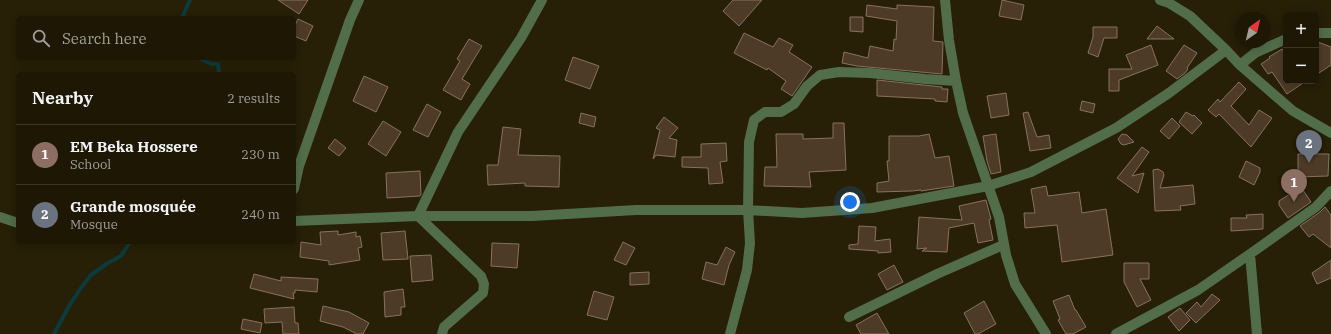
<!DOCTYPE html>
<meta charset="utf-8">
<style>
body{margin:0;font-family:"IBM Plex Serif",serif;background:#2a2413;color:#f1f3f6}
.controls{position:absolute;right:12px;top:12px;display:grid;overflow:hidden;border-radius:6px;box-shadow:0 2px 10px #0003}
.controls button{width:36px;height:36px;display:grid;place-items:center;padding:0;border:0;border-bottom:1px solid #3b3626;background:#1d1704;color:#f1f3f6;font:20px sans-serif}
.compass{position:absolute;left:1235px;top:12px;width:36px;height:36px;border-radius:50%;background:#1d1704;box-shadow:0 2px 10px #0003;rotate:34deg}
.you{position:absolute;left:850px;top:202px;width:14px;height:14px;margin:-10px;border:3px solid #fff;border-radius:50%;background:#1a73e8;box-shadow:0 0 0 6px #1a73e833}
.badge{display:grid;place-items:center;width:26px;height:26px;border-radius:50%;background:#0b8043;color:#fff;font-size:13px;font-weight:700}
.pin{position:absolute;translate:-50% -33px;filter:drop-shadow(0 1px 2px #0008)}
.pin::after{content:'';position:absolute;top:21px;width:14px;height:12px;background:inherit;clip-path:polygon(0 0,100% 0,50% 100%)}
.list{margin:0;padding:0;list-style:none}
h2{display:flex;justify-content:space-between;align-items:center;height:52px;margin:0;padding:0 16px;font-size:17px}
h2 small{font-size:13px;font-weight:400;color:#a09f9a}
.list li{display:grid;grid-template-columns:26px 1fr auto;gap:12px;align-items:center;box-sizing:border-box;height:60px;padding:0 16px;border-top:1px solid #3b3626}
.list b{display:block;font-size:15px;white-space:nowrap}
.list p{margin:0;font-size:13px;white-space:nowrap;color:#a09f9a}
.list em{font-size:13px;font-style:normal;color:#a09f9a}
.icon{flex:none;width:22px;height:22px;fill:none;stroke:currentColor;stroke-width:2;stroke-linecap:round;stroke-linejoin:round}
.map{position:relative;flex:none;width:1331px;height:334px;overflow:hidden}
.search{position:absolute;background:#1d1704;box-shadow:0 2px 10px #0003;left:16px;top:16px;width:280px;height:44px;display:flex;align-items:center;gap:10px;box-sizing:border-box;padding:0 14px;border-radius:6px;color:#a09f9a;font-size:15px}
.panel{position:absolute;background:#1d1704;box-shadow:0 2px 10px #0003;left:16px;top:72px;width:280px;height:172px;border-radius:6px}
.map>svg:first-child{display:block}
</style>
<div class="map">
<svg width="1331" height="334" viewBox="0 0 1331 334">
<rect width="100%" height="100%" fill="#271f06"/>
<g fill="none" stroke-linecap="round" stroke-linejoin="round">
<path stroke="#0c3b3d" stroke-width="4" d="M182 18 190 0
M198 58 212 64H218L219 74
M54 334 69 306 83 285 91 275 108 263 121 256 130 242"/>
</g>
<path fill="#4e3b27" stroke="#87725d" d="M278 0H308L299 14Z
M733 0H762L739 26 723 11Z
M1002 0 1024 5 1021 20 999 16Z
M867 5 897 9V5L934 7 933 41 943 42 942 74 857 66 842 63 844 52 868 58 870 46 893 51 894 39 896 40 897 21 866 16Z
M850 17H863V32L850 31Z
M298 19 313 26 306 41 294 36V27Z
M1157 26 1174 39H1147Z
M1093 27H1117V38H1104L1098 57 1088 53 1093 37Z
M744 33 773 47 779 38 793 45 789 52 812 67 792 96 781 89 786 81 768 68 767 70 734 53Z
M469 39 482 46 462 79 470 84 461 100 443 90 460 61 457 59Z
M1318 42 1331 47V65L1316 75V47Z
M1151 45 1158 65 1119 80V91H1109V69H1132L1126 55Z
M1184 45 1197 53 1187 68 1188 69 1185 73 1177 79 1166 71Z
M1282 49 1286 55V81H1306L1287 94 1272 72 1268 74 1261 64 1270 58 1269 57Z
M573 57 599 66 590 89 565 80Z
M364 76 388 87 376 112 353 101Z
M877 80 942 87V89H948L947 102 935 101V99L877 96Z
M1239 82 1246 89 1231 106 1249 125 1259 110 1272 118 1251 147 1219 114 1216 117 1208 110 1218 99 1220 102Z
M1006 93 1009 115 991 118 987 96Z
M1082 101 1095 104 1093 113 1080 110Z
M427 104 441 112 428 137 413 130Z
M1028 112 1037 137 1049 135 1051 148 1030 151 1023 113Z
M1186 112 1193 116 1194 115 1202 123 1192 134 1179 122Z
M581 113 596 117 594 127 579 123Z
M664 117 678 128 669 138 677 140 675 157 656 155 653 159 660 130 656 128Z
M1172 118 1180 126 1169 139 1160 131Z
M383 121 401 132 386 156 368 144Z
M833 123H844L846 170 809 172 811 187 764 186 765 167H777L776 134H803V139L833 138Z
M503 127 521 129 518 155 560 156 559 187 525 186V183L488 185 487 165H498Z
M929 134 935 158 949 156 954 186 921 191V190L912 191 877 192V183L889 181 887 161H889V136H919Z
M996 134 1001 172 991 174 987 161 983 136Z
M1122 134 1127 135 1134 142 1124 145 1121 144 1118 139Z
M335 139 346 148 339 156 328 148Z
M726 143 727 161 720 162 723 183 709 184 708 168 682 167V157H701V144Z
M1142 147 1149 152 1132 176 1144 173 1138 193 1117 178Z
M1298 154H1329L1328 176 1298 177Z
M1246 161 1260 168V172L1254 185 1239 177Z
M1158 169 1163 172 1164 175 1160 188 1193 185 1195 204 1180 206 1181 210 1155 211 1153 170Z
M420 171 421 194 420 196 387 198 386 173Z
M1046 186 1048 196 1079 192 1082 213 1106 209 1113 255 1062 262 1057 225 1025 228 1024 213H1035L1031 189Z
M1301 187 1311 202 1288 218 1279 205V201Z
M986 200 991 219 989 220 993 240 978 243 974 223 949 228 947 252 922 251 927 248 917 249 919 217 962 220 959 206Z
M1325 207 1331 215V248L1313 234 1309 237 1300 226 1320 212Z
M1263 214V229L1231 231V218H1247L1246 215Z
M859 226 876 227 875 241 890 239 891 252 878 253V251L849 249V245L858 244Z
M338 231V235L356 232V237L360 236 362 247 358 248 360 260 329 265V261L300 257 301 242 321 245 320 232Z
M405 231 408 259 383 260 381 233Z
M623 242 635 248 626 265 614 260Z
M492 243 519 244 517 268 491 266Z
M726 247 735 252 729 265 724 285 702 279 706 262 717 265Z
M431 255 433 280 412 282 410 256Z
M1331 260V278L1317 284 1312 273Z
M1124 263H1149V279H1140L1151 300 1137 307 1124 282Z
M894 265 903 282 887 290 878 274Z
M649 272V284L630 285V273Z
M254 274 281 281V277L318 279 317 292 295 290V293H293L294 299 250 288Z
M403 289 405 307H401V315L385 317 384 292Z
M594 291 614 297 607 320 587 315Z
M1212 294 1220 300 1196 323 1186 313 1197 302 1201 307Z
M1069 295 1075 310H1076L1086 327 1073 334H1066L1058 320 1060 319 1053 301Z
M984 301 996 324 978 334H975L964 313Z
M323 306 349 312 369 323 363 334H357L343 327 320 321Z
M294 307 295 323H298L299 334H283L282 322 265 323 264 309Z
M1180 308 1190 320 1179 331 1168 317Z
M877 313 889 334H861L856 325Z
M243 319 262 323 260 333 241 329Z"/>
<g fill="none" stroke-linecap="round" stroke-linejoin="round">
<path stroke="#516d4a" stroke-width="10" d="M542 0 521 38 458 132 418 216H532L636 210H748L802 213 872 208 988 186 1031 172 1116 128 1169 93 1226 50
M945 0 949 40 956 81 963 113 999 217 1006 255 1015 284 1046 334
M1160 0 1169 3 1190 16 1226 50 1240 65 1293 111 1331 133
M1316 33H1331
M1240 65 1255 53 1286 39
M294 189 299 166 350 20 359 0
M0 217 18 223
M294 221 418 216 481 276 484 284 483 293 444 327 442 334
M1250 254 1257 334
M849 317 937 274 1003 245
M730 334 747 270 750 243 748 210 749 142 754 120 765 112H781L794 104 807 86 820 75 839 72 870 73 925 79 956 81
M1116 334 1198 290 1250 254 1316 207 1331 191"/>
</g>
</svg>
<div class="controls">
<button>+</button>
<button>−</button>
</div>
<svg class="compass" viewBox="-18 -18 36 36"><path d="M0-13l5 13h-10z" fill="#e53935"/><path d="M0 13l5-13h-10z" fill="#a09f9a"/></svg>
<div class="you"></div>
<div class="pin badge" style="left:1294px;top:202px;background:#8d6e63">1</div>
<div class="pin badge" style="left:1309px;top:163px;background:#6b7280">2</div>
<div class="search"><svg class="icon" aria-label="search" viewBox="0 0 24 24"><circle cx="10" cy="10" r="6"/><path d="M15 15l6 6"/></svg>Search here</div>
<section class="panel">
<h2>Nearby<small>2 results</small></h2>
<ul class="list">
<li><span class="badge" style="background:#8d6e63">1</span><div><b>EM Beka Hossere</b><p>School</p></div><em>230 m</em></li>
<li><span class="badge" style="background:#6b7280">2</span><div><b>Grande mosquée</b><p>Mosque</p></div><em>240 m</em></li>
</ul>
</section>
</div>
